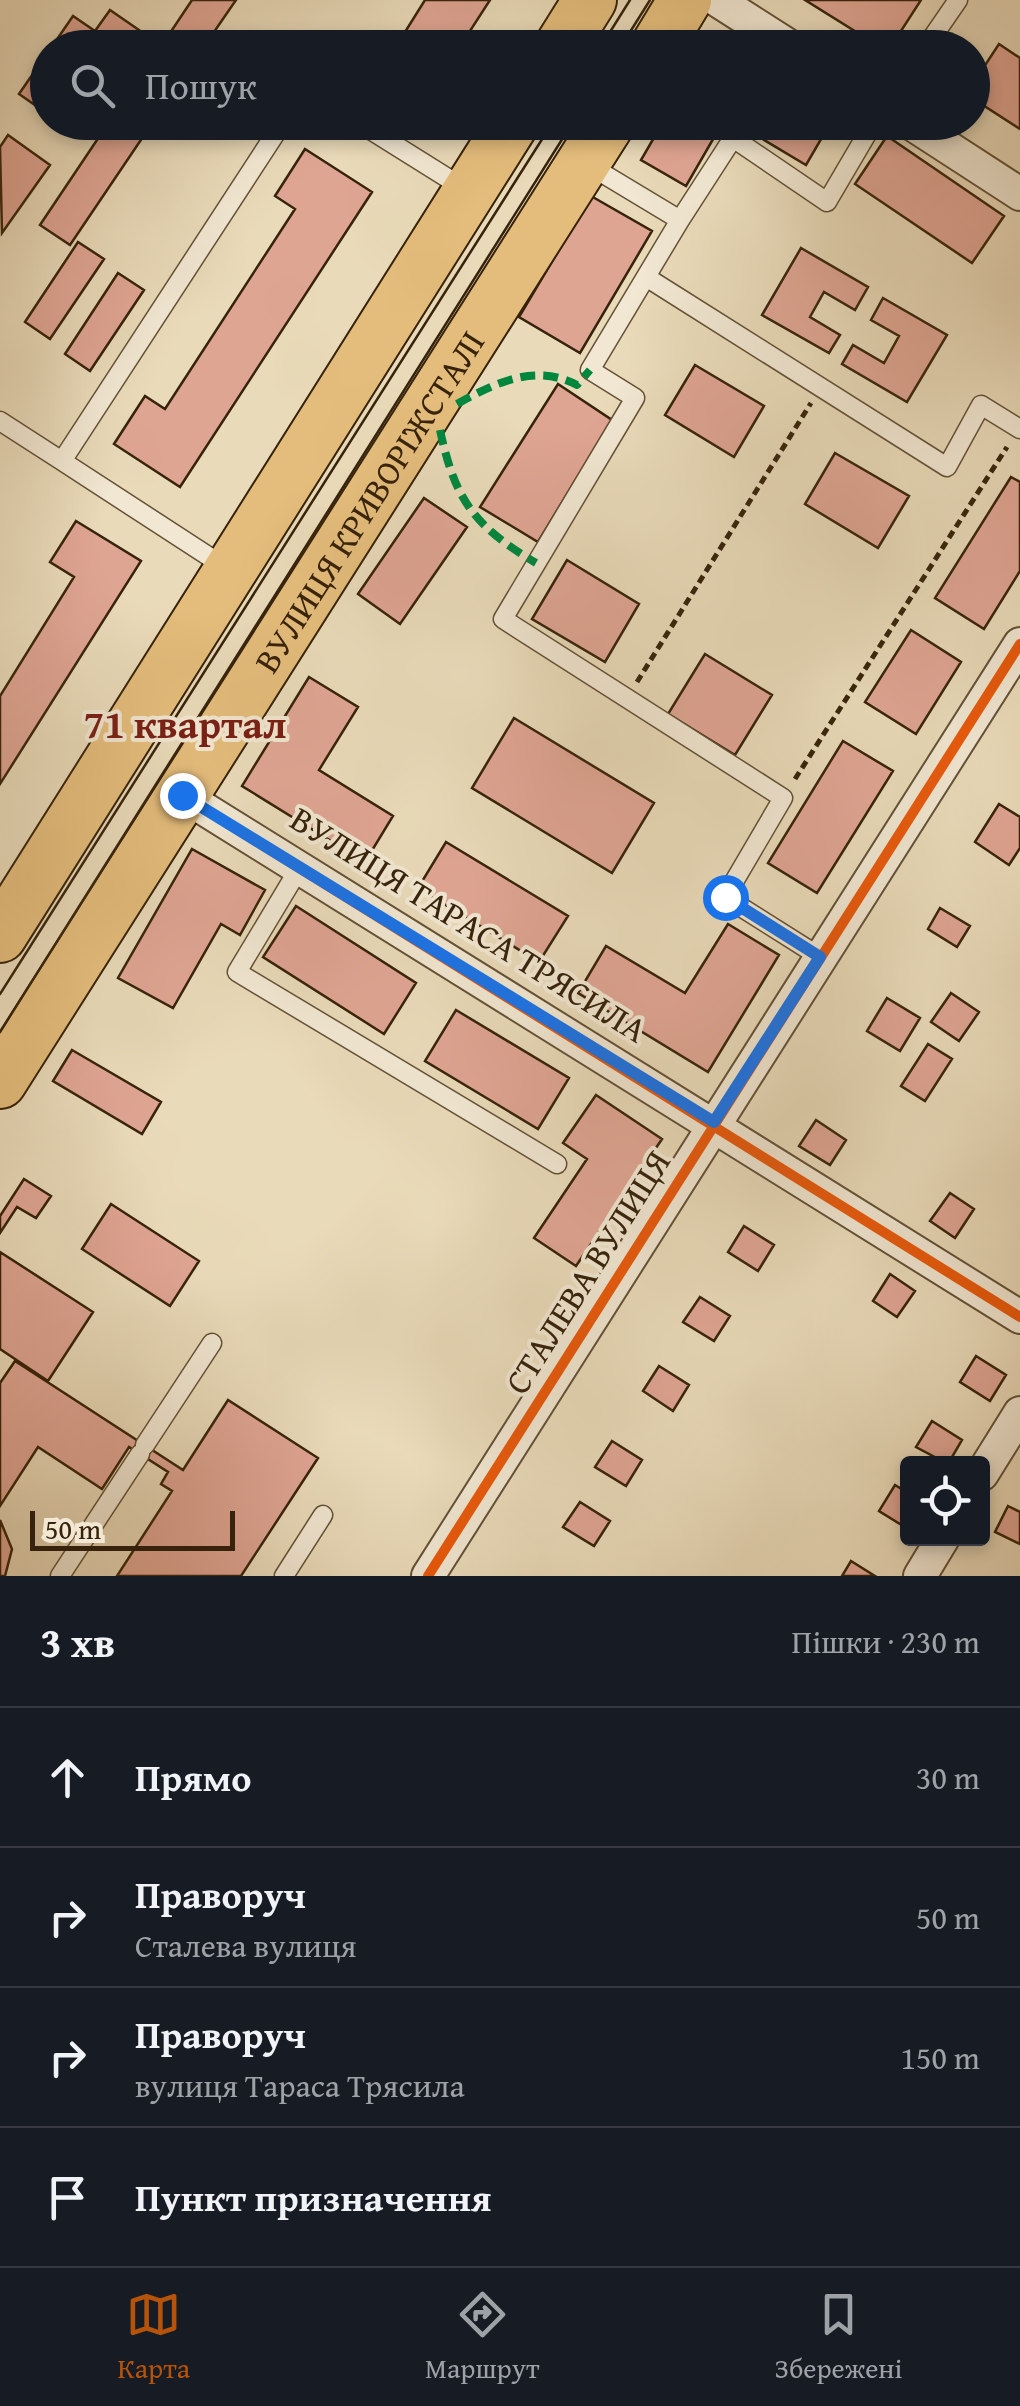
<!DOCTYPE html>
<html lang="uk">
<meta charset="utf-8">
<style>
body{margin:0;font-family:"Gentium Book Plus",serif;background:#242831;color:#f1f3f6}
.controls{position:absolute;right:30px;bottom:30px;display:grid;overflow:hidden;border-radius:10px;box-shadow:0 5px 15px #0003}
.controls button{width:90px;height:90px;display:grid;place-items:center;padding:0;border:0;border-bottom:2px solid #363941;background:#171b24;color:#f1f3f6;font:50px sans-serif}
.scale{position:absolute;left:30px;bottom:25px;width:205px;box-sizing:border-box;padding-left:10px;border:5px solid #37230b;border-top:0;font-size:28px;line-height:35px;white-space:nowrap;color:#37230b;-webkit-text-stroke:8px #f1e7d2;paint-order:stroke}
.stop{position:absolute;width:30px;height:30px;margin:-22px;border:8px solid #1a73e8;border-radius:50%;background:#fff}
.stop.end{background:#1a73e8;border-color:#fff;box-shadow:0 2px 10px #0008}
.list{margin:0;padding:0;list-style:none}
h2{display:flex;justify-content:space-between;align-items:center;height:130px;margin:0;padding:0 40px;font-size:42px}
h2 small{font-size:32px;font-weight:400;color:#9ea1a6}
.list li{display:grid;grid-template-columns:65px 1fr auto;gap:30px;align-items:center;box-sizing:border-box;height:140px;padding:0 40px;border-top:2px solid #363941}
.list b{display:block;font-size:38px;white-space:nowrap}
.list p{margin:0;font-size:32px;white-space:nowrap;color:#9ea1a6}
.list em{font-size:32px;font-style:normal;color:#9ea1a6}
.icon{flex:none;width:55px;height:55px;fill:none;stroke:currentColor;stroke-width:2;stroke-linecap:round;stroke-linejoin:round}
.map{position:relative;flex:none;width:1020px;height:1576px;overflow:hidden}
.search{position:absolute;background:#171b24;box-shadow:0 5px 15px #0003;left:30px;right:30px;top:30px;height:110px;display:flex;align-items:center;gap:25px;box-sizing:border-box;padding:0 35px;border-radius:55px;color:#9ea1a6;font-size:38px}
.sheet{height:690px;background:#171b24}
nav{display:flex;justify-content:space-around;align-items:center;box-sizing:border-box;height:140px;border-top:2px solid #363941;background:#171b24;font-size:28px;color:#9ea1a6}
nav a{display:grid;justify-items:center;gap:5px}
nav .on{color:#b45309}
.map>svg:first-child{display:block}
</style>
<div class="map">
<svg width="1020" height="1576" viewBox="0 0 1020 1576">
<rect width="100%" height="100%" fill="#e9dab9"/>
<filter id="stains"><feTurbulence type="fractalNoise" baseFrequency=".002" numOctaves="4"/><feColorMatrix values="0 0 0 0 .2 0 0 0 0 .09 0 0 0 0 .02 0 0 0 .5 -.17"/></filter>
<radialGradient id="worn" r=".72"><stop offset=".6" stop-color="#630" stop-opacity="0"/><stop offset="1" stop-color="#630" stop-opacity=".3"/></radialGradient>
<path fill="#dfa593" stroke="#37230b" stroke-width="2.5" d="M192 0H236L203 48H160Z
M425 0H490L459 48H395Z
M805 0H921L890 48H882Z
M110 10 139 30 126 48H51L73 16 95 31Z
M999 44 1020 58V129L972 98V85Z
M48 52V114L19 94Z
M109 122H153L70 245 40 225Z
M663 122H723L686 186 641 160Z
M734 122H831L806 165Z
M8 135 50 165 2 233 0 147Z
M887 136 1004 216 972 263 855 184Z
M305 149 372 192 180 487 114 444 145 396 165 409 295 209 275 196Z
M591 196 652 231 580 353 519 317Z
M78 242 104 259 50 339 25 322Z
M801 248 868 287 855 310 824 292 810 317 840 335 829 353 762 315Z
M118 273 144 290 90 371 65 354Z
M883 298 947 335 907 402 842 364 853 345 884 363 899 336 871 320Z
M695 365 764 406 734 457 665 415Z
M558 384 612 420 538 542 480 507Z
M835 453 909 496 878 548 805 504Z
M1011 477 1020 482V571L984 629 935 598Z
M424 498 467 527 400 624 358 594Z
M76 521 141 561 0 784V696L74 577 50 562Z
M567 560 639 604 605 662 532 619Z
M911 630 961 662 916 734 865 702Z
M705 654 772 695 735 755 668 714Z
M309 677 358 707 319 770 393 816 365 862 242 786Z
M514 718 654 803 612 873 472 788Z
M843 741 893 771 817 893 768 863Z
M999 804 1020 817V848L1009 865 975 842Z
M446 842 568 916 539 962 418 888Z
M192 849 265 890 240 935 221 924 173 1008 118 978Z
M296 906 416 983 384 1034 263 957Z
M940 908 970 926 957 947 928 929Z
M728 924 779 955 708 1072 578 993 606 946 685 993Z
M951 993 979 1012 959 1041 931 1022Z
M887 998 920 1018 900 1051 867 1031Z
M456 1010 569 1078 538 1129 425 1061Z
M928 1044 952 1059 925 1101 901 1086Z
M72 1050 161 1102 142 1134 53 1081Z
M596 1095 662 1139 576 1266 534 1238 587 1159 563 1143Z
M816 1120 846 1140 830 1165 799 1146Z
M24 1179 51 1196 36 1218 17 1207 0 1233V1216Z
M950 1193 974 1209 955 1238 930 1221Z
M111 1204 199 1261 170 1306 82 1249Z
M744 1226 774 1245 758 1271 728 1252Z
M0 1252 93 1312 48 1381 0 1349Z
M890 1274 915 1291 897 1317 873 1301Z
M700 1297 730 1316 714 1341 683 1322Z
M976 1356 1006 1375 990 1401 960 1382Z
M15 1361 183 1470 228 1400 318 1458 241 1576H117L172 1491 161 1484 168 1472 129 1447 102 1489 38 1447 0 1506V1383Z
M659 1366 689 1385 673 1411 643 1391Z
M932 1421 962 1440 948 1464 916 1447Z
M612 1441 642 1460 626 1486 595 1467Z
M895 1485 908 1493V1529L879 1511Z
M580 1502 610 1521 594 1546 563 1527Z
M1008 1506 1020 1512V1544L995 1532Z
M0 1520 12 1549 5 1576H0Z
M851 1561 875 1576H842Z"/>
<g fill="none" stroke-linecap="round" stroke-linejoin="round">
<defs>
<path id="lane" d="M925 48 958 0
M358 122 465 189
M587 164 680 220 590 370 635 398 503 619 783 798 725 897 820 957
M680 220 733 138 827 202 874 122
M646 277 947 467 981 405 1020 429
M0 421 62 461 283 122
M62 461 225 567
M300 867 237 972 557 1164
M145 1445 212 1343
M60 1576 140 1454
M284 1576 323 1515"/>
<path id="street" d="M717 0 792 48
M909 122 1020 194
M182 795 1020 1317
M982 1474 1020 1413
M428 1576 1020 644
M920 1576 943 1538"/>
<g id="primary">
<path d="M560 48 590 0"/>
<path d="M656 48 685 0"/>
<path d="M0 936 513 122"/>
<path id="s1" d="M0 1082 609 122"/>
</g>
</defs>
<use href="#lane" stroke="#645136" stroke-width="21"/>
<use href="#street" stroke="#645136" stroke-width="36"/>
<use href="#primary" stroke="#37230b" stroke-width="56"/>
<path stroke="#37230b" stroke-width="5" stroke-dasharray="8 5" stroke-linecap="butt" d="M637 682 811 403
M795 779 1007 447"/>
<use href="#lane" stroke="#f1e7d2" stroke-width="18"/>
<use href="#street" stroke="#f1e7d2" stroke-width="32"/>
<use href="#primary" stroke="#e4bd7c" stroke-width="52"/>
<path stroke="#37230b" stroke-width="2.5" d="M600 48 630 0
M620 48 650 0
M0 994 553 122
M0 1032 573 122"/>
<path stroke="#00873e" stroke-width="8" stroke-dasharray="15 8" stroke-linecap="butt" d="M457 404C495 383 535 363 577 385L590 370
M440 430C455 500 474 526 536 563"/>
<defs>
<path id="cycleway" d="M182 795 1020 1317
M428 1576 1020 644"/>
</defs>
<use href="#cycleway" stroke="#f1e7d2" stroke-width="16"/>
<use href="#cycleway" stroke="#e8590c" stroke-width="10"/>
</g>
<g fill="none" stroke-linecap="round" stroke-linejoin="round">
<path stroke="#1a73e8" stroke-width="12" d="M182 795 714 1122 820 957 725 897"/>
</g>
<g text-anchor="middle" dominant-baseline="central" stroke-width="8" stroke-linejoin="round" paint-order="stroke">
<g font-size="35" fill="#37230b" stroke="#f1e7d2">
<text stroke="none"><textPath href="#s1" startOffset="688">ВУЛИЦЯ КРИВОРІЖСТАЛІ</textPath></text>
<text transform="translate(469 924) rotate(32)">ВУЛИЦЯ ТАРАСА ТРЯСИЛА</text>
<text transform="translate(587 1272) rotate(-58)">СТАЛЕВА ВУЛИЦЯ</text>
</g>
<g font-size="40" font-weight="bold" fill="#7a1f14" stroke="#f1e7d2">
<text x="185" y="723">71 квартал</text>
</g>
</g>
<rect width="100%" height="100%" filter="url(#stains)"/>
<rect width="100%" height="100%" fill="url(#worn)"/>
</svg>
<div class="controls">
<button><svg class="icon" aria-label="locate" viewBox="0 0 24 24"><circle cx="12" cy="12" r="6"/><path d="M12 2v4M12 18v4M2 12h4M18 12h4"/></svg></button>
</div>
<div class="scale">50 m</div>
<div class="stop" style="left:725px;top:897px"></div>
<div class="stop end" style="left:182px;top:795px"></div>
<div class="search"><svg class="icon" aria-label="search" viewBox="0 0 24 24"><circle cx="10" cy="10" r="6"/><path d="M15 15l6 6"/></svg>Пошук</div>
</div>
<section class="sheet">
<h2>3 хв<small>Пішки · 230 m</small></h2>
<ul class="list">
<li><svg class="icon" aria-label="ahead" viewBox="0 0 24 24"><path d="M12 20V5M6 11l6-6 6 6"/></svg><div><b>Прямо</b></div><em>30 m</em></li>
<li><svg class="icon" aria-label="right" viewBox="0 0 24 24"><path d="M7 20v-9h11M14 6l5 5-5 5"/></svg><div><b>Праворуч</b><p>Сталева вулиця</p></div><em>50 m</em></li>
<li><svg class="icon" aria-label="right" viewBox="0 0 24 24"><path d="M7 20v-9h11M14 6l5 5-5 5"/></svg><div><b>Праворуч</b><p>вулиця Тараса Трясила</p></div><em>150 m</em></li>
<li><svg class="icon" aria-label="arrive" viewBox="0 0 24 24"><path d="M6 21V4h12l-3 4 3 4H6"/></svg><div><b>Пункт призначення</b></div></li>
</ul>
</section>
<nav>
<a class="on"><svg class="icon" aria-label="map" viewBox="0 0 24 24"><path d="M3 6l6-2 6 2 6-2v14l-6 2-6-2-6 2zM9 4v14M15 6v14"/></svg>Карта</a>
<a><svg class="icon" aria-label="directions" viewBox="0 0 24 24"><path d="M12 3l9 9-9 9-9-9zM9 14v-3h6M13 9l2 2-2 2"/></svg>Маршрут</a>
<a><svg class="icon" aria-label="saved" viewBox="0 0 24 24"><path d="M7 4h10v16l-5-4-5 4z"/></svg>Збережені</a>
</nav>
